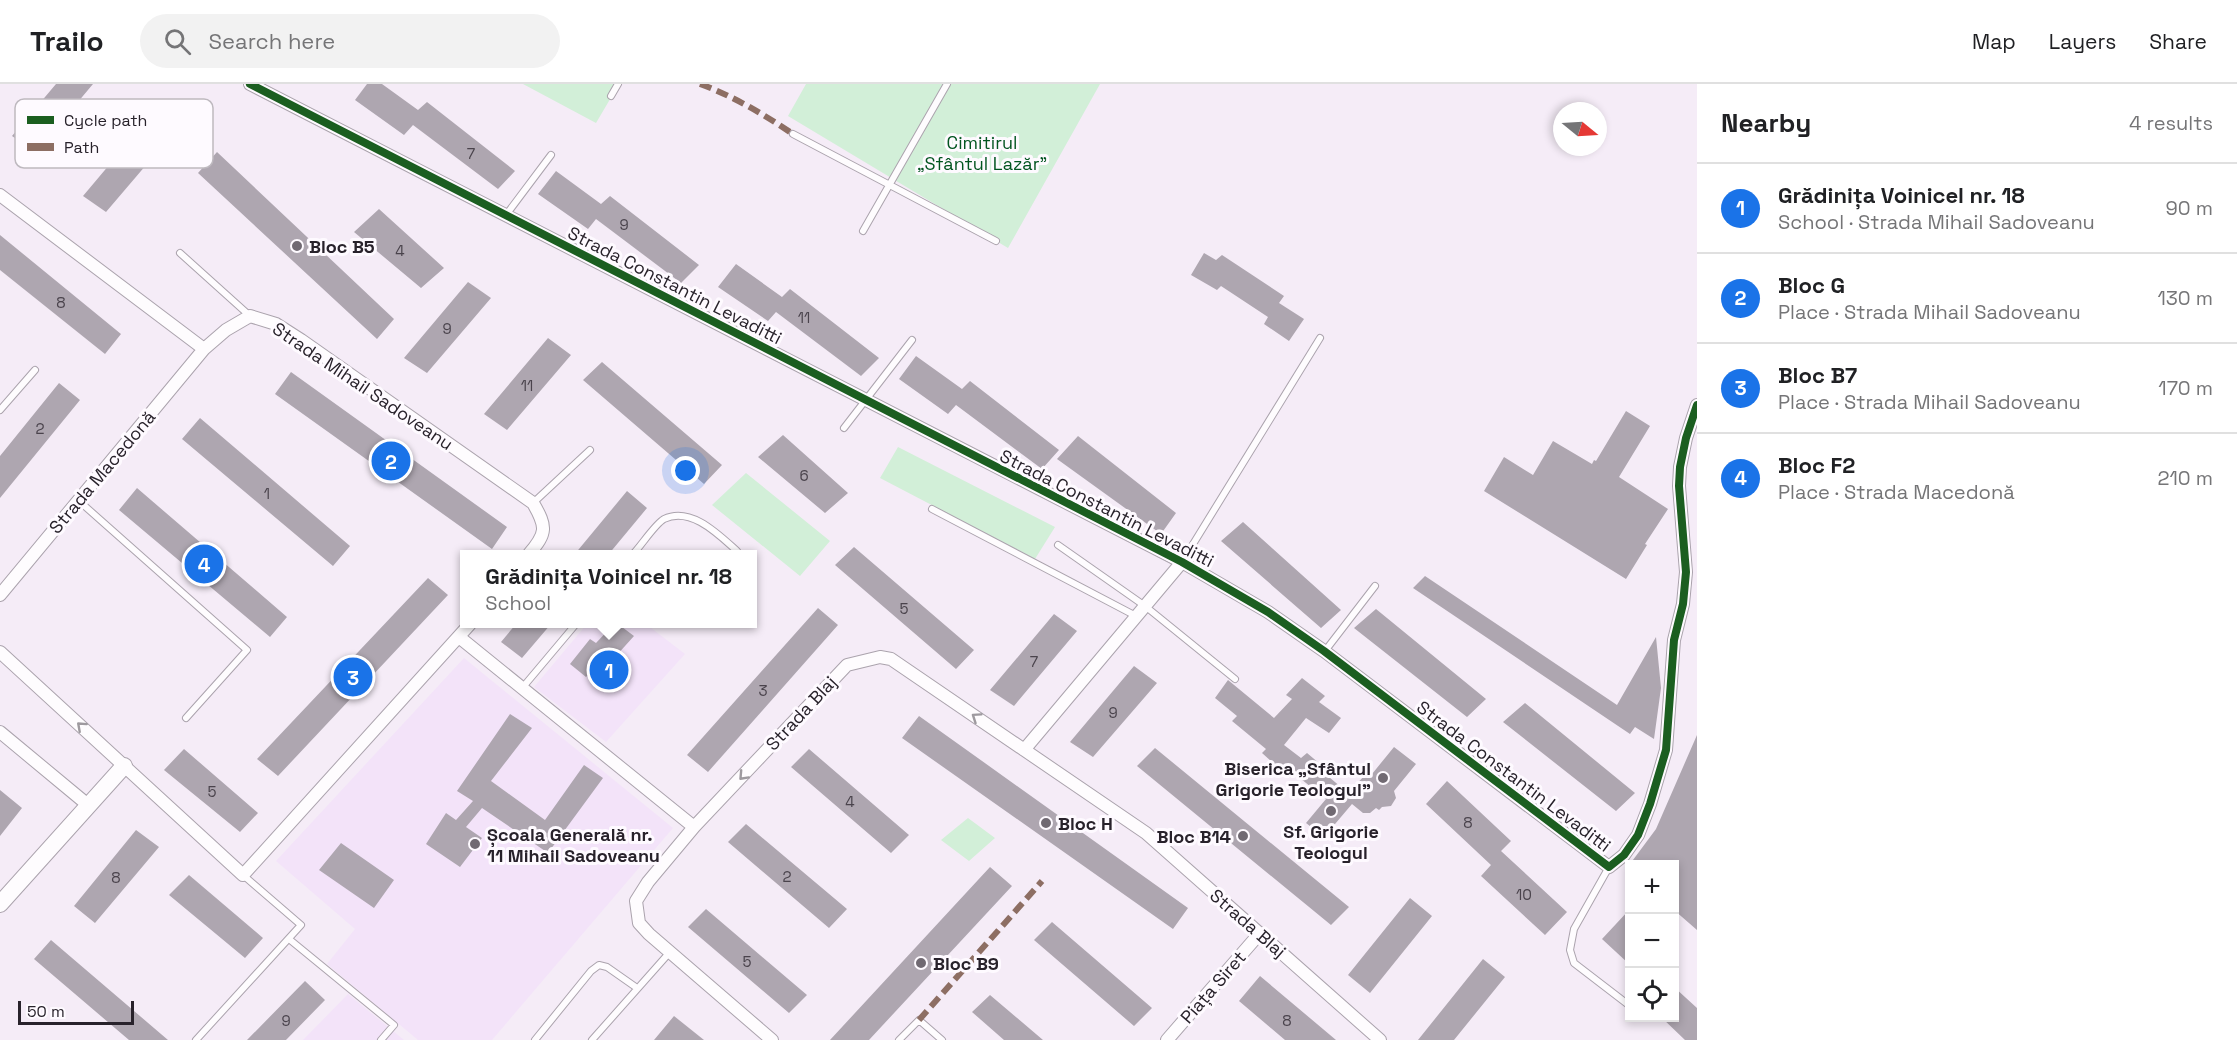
<!DOCTYPE html>
<meta charset="utf-8">
<style>
body{margin:0;font-family:"Space Grotesk",sans-serif;background:#f2f2f2;color:#202124}
.controls{position:absolute;right:18px;bottom:18px;display:grid;overflow:hidden;border-radius:0px;box-shadow:0 3px 9px #0003}
.controls button{width:54px;height:54px;display:grid;place-items:center;padding:0;border:0;border-bottom:2px solid #e0e0e0;background:#fff;color:#202124;font:30px sans-serif}
.compass{position:absolute;left:1553px;top:18px;width:54px;height:54px;border-radius:50%;background:#fff;box-shadow:0 3px 9px #0003;rotate:108deg}
.scale{position:absolute;left:18px;bottom:15px;width:116px;box-sizing:border-box;padding-left:6px;border:3px solid #28222b;border-top:0;font-size:16px;line-height:21px;white-space:nowrap;color:#28222b;-webkit-text-stroke:4px #fefaff;paint-order:stroke}
.you{position:absolute;left:686px;top:387px;width:21px;height:21px;margin:-15px;border:4px solid #fff;border-radius:50%;background:#1a73e8;box-shadow:0 0 0 9px #1a73e833}
.badge{display:grid;place-items:center;width:39px;height:39px;border-radius:50%;background:#1a73e8;color:#fff;font-size:20px;font-weight:700}
.pin{position:absolute;translate:-50% -50%;border:3px solid #fff;box-shadow:0 2px 6px #0006}
.popup{position:absolute;left:460px;top:466px;width:297px;height:78px;box-sizing:border-box;display:grid;place-content:center;border-radius:0px;background:#fff;filter:drop-shadow(0 2px 4px #0005);font-size:20px;white-space:nowrap;color:#757577}
.popup b{font-size:22px;color:#202124}
.popup::after{content:'';position:absolute;left:50%;top:100%;margin-left:-12px;border:12px solid transparent;border-top-color:#fff}
.list{margin:0;padding:0;list-style:none}
h2{display:flex;justify-content:space-between;align-items:center;height:78px;margin:0;padding:0 24px;font-size:26px}
h2 small{font-size:20px;font-weight:400;color:#757577}
.list li{display:grid;grid-template-columns:39px 1fr auto;gap:18px;align-items:center;box-sizing:border-box;height:90px;padding:0 24px;border-top:2px solid #e0e0e0}
.list b{display:block;font-size:22px;white-space:nowrap}
.list p{margin:0;font-size:20px;white-space:nowrap;color:#757577}
.list em{font-size:20px;font-style:normal;color:#757577}
.icon{flex:none;width:33px;height:33px;fill:none;stroke:currentColor;stroke-width:2;stroke-linecap:round;stroke-linejoin:round}
.map{position:relative;flex:none;width:1697px;height:956px;overflow:hidden}
header{display:flex;align-items:center;gap:36px;box-sizing:border-box;height:84px;padding:0 30px;background:#fff;border-bottom:2px solid #e0e0e0}
header strong{font-size:28px}
nav{display:flex;gap:33px;margin-inline-start:auto;font-size:21px}
.search{width:420px;height:54px;background:#f2f2f2;display:flex;align-items:center;gap:15px;box-sizing:border-box;padding:0 21px;border-radius:33px;color:#757577;font-size:22px}
main{display:flex}
aside{flex:1;background:#fff}
.map>svg:first-child{display:block}
</style>
<header>
<strong>Trailo</strong>
<div class="search"><svg class="icon" aria-label="search" viewBox="0 0 24 24"><circle cx="10" cy="10" r="6"/><path d="M15 15l6 6"/></svg>Search here</div>
<nav><a>Map</a><a>Layers</a><a>Share</a></nav>
</header>
<main>
<div class="map">
<svg width="1697" height="956" viewBox="0 0 1697 956">
<rect width="100%" height="100%" fill="#f5ecf7"/>
<path fill="#f3e3f9" d="M587 540H646L685 570 606 658 534 603Z
M464 574 673 744 492 956H418L327 880 355 845 276 777Z
M348 910 404 956H303Z"/>
<path fill="#d2efd8" d="M523 0H619L596 39Z
M806 0H1100L1008 164 788 32Z
M898 363 1055 443 1035 475 880 394Z
M746 389 830 457 800 492 712 421Z
M968 734 995 754 969 777 941 756Z"/>
<path fill="#aea6b0" d="M56 0H93L36 68 12 52Z
M367 0H382L418 26 427 18 515 87 498 105 413 41 404 51 355 16Z
M147 36 170 53 106 128 83 112Z
M217 68 394 235 377 255 198 89Z
M556 87 601 120 610 112 699 181 681 199 596 135 588 145 538 110Z
M379 125 444 184 421 204 354 148Z
M0 151 121 250 105 270 0 186Z
M1204 169 1216 176 1222 171 1284 212 1279 219 1304 235 1289 257 1264 240 1268 233 1221 202 1217 206 1191 191Z
M736 180 782 213 790 205 879 274 861 292 776 228 768 237 718 203Z
M468 198 491 214 427 289 404 274Z
M548 254 571 271 507 346 484 330Z
M916 272 962 305 970 297 1059 366 1042 385 956 321 948 330 899 295Z
M602 278 722 381 704 400 583 296Z
M291 288 507 443 492 465 275 310Z
M59 299 80 316 0 414V372Z
M1626 327 1650 342 1619 393 1668 425 1645 460 1647 461 1626 495 1484 407 1504 373 1533 391 1553 357 1592 380 1594 376 1596 377Z
M200 334 350 462 333 482 182 355Z
M783 351 848 409 825 429 758 373Z
M1078 352 1176 429 1161 450 1057 375Z
M137 404 287 533 270 553 119 426Z
M627 407 647 424 608 471H574Z
M1243 438 1341 526 1321 544 1221 457Z
M854 463 974 566 956 585 835 481Z
M1425 492 1617 621 1656 553 1661 604 1654 655 1635 643 1630 650 1413 504Z
M428 494 448 511 278 692 257 675Z
M818 524 838 541 708 688 687 671Z
M1376 525 1486 615 1467 633 1354 544Z
M1054 530 1077 547 1014 622 990 606Z
M516 540H551L522 574 501 558Z
M614 540H618L634 552 616 572 626 580 606 600 591 588 586 593 570 580 590 555 596 559Z
M1134 582 1157 599 1093 673 1070 658Z
M1302 594 1325 612 1319 618 1341 634 1329 649 1306 634 1284 661 1301 674 1307 669 1332 690 1329 693 1348 709 1366 690H1372L1394 663 1416 680 1394 707 1396 714 1391 722 1382 723 1379 726 1376 724 1370 729H1363L1352 720 1324 753 1306 739 1326 715 1296 691 1290 694 1262 669 1266 665 1232 637 1237 632 1215 614 1228 596 1274 634 1292 615 1286 611Z
M1525 619 1635 709 1616 727 1503 638Z
M510 630 532 644 491 697 545 736 584 681 603 694 548 769 482 724 466 743 482 754 460 783 426 760 446 729 456 736 473 717 457 707Z
M919 632 1188 824 1173 845 902 654Z
M1697 651V846L1674 826V780H1630L1656 745Z
M1155 664 1349 823 1331 841 1137 682Z
M184 665 258 729 240 748 164 686Z
M809 665 909 751 891 769 791 683Z
M1447 697 1511 757 1501 767 1567 828 1545 851 1481 792 1491 781 1426 720Z
M0 706 22 724 0 752Z
M746 740 847 825 829 844 728 758Z
M136 746 159 763 95 839 74 822Z
M341 759 394 796 374 824 319 786Z
M990 783 1012 802 869 956H830Z
M189 791 263 854 245 874 169 811Z
M1410 814 1432 832 1370 909 1348 891Z
M706 825 807 911 789 929 688 843Z
M1629 826V880L1602 855Z
M1052 838 1152 924 1134 942 1034 856Z
M51 856 168 956H129L34 875Z
M1483 875 1505 893 1454 956H1418Z
M1260 892 1336 956H1285L1239 917Z
M305 897 325 916 286 956H247Z
M1674 903 1697 924V956H1685L1661 933H1674Z
M990 911 1043 956H1004L972 928Z
M674 932 704 956H654Z"/>
<g fill="none" stroke-linecap="round" stroke-linejoin="round">
<defs>
<path id="lane" d="M611 12 618 0
M793 50 996 157
M506 131 551 71
M863 147 947 0
M180 169 250 232
M0 326 35 286
M844 344 912 256
M79 417 247 566 186 634
M533 419 590 366
M932 425 1136 532
M1058 461 1145 522 1235 595
M633 470C641 462 655 440 664 435 691 422 719 451 737 467
M1182 478 1320 254
M1325 567 1375 502
M523 603 576 540
M1609 783 1574 845 1570 866 1574 879 1630 922
M289 855 394 941 381 956
M196 956 301 841 243 791
M535 956 591 887 599 881 607 883 637 904
M592 956 670 868
M899 956 919 936 942 956"/>
<path id="street" d="M250 0 1182 478 1268 528 1324 567 1609 783 1624 771 1638 751 1650 720 1666 666 1674 556 1683 520 1686 488 1679 402 1680 383 1686 354 1697 321
M0 111 204 265 226 246 250 232 276 240 301 256 533 419C547 443 547 449 529 470
M0 511 204 265
M459 553 694 743
M0 568 243 791 470 540
M0 648 88 721
M1024 666 1182 478
M772 956 649 850 639 839 636 817 648 798 694 743 847 581 880 573 891 575 1146 749 1380 956
M1167 956 1260 849"/>
<path id="secondary" d="M0 820 124 682"/>
</defs>
<use href="#lane" stroke="#aba3ad" stroke-width="8"/>
<use href="#street" stroke="#aba3ad" stroke-width="14"/>
<use href="#secondary" stroke="#aba3ad" stroke-width="18"/>
<use href="#lane" stroke="#fefcfe" stroke-width="6"/>
<use href="#street" stroke="#fefcfe" stroke-width="12"/>
<use href="#secondary" stroke="#fefcfe" stroke-width="16"/>
<path stroke="#8d6e63" stroke-width="6" stroke-dasharray="12 6" stroke-linecap="butt" d="M700 0C733 12 763 30 793 50
M919 936 1042 797"/>
<defs>
<path id="cycleway" d="M250 0 1182 478 1268 528 1324 567 1609 783 1624 771 1638 751 1650 720 1666 666 1674 556 1683 520 1686 488 1679 402 1680 383 1686 354 1697 321"/>
</defs>
<use href="#cycleway" stroke="#fefaff" stroke-width="11"/>
<use href="#cycleway" stroke="#1b5e20" stroke-width="8"/>
</g>
<defs><path id="oneway-chevron" d="M-2-3.5L2.5 0L-2 3.5" fill="none" stroke-width="1.6" stroke-linecap="round" stroke-linejoin="round" transform="scale(1.5)"/></defs>
<g stroke="#9e9a9f">
<use href="#oneway-chevron" transform="translate(976 633) rotate(-146)"/>
<use href="#oneway-chevron" transform="translate(81 642) rotate(-138)"/>
<use href="#oneway-chevron" transform="translate(743 692) rotate(133)"/>
</g>
<g fill="#706972" stroke="#fefaff" stroke-width="2">
<circle cx="297" cy="162" r="6"/>
<circle cx="1383" cy="694" r="6"/>
<circle cx="1331" cy="727" r="6"/>
<circle cx="1046" cy="739" r="6"/>
<circle cx="1243" cy="752" r="6"/>
<circle cx="475" cy="760" r="6"/>
<circle cx="921" cy="879" r="6"/>
</g>
<g text-anchor="middle" dominant-baseline="central" stroke-width="6" stroke-linejoin="round" paint-order="stroke">
<g font-size="15" fill="#4a434c">
<text x="471" y="69">7</text>
<text x="624" y="140">9</text>
<text x="400" y="166">4</text>
<text x="61" y="218">8</text>
<text x="804" y="233">11</text>
<text x="447" y="244">9</text>
<text x="527" y="301">11</text>
<text x="40" y="344">2</text>
<text x="804" y="391">6</text>
<text x="267" y="409">1</text>
<text x="904" y="524">5</text>
<text x="1034" y="577">7</text>
<text x="763" y="606">3</text>
<text x="1113" y="628">9</text>
<text x="212" y="707">5</text>
<text x="850" y="717">4</text>
<text x="1468" y="738">8</text>
<text x="787" y="792">2</text>
<text x="116" y="793">8</text>
<text x="1524" y="810">10</text>
<text x="747" y="877">5</text>
<text x="286" y="936">9</text>
<text x="1287" y="936">8</text>
</g>
<g font-size="18" fill="#025520" stroke="#fefaff">
<text x="982" y="58">Cimitirul<tspan x="982" dy="21">„Sfântul Lazăr”</tspan></text>
</g>
<g font-size="18" font-weight="bold" fill="#28222b" stroke="#fefaff" text-anchor="start">
<text x="309" y="162">Bloc B5</text>
<text x="1371" y="684" text-anchor="end">Biserica „Sfântul<tspan x="1371" dy="21">Grigorie Teologul"</tspan></text>
<text x="1058" y="739">Bloc H</text>
<text x="1331" y="747" text-anchor="middle">Sf. Grigorie<tspan x="1331" dy="21">Teologul</tspan></text>
<text x="487" y="750">Școala Generală nr.<tspan x="487" dy="21">11 Mihail Sadoveanu</tspan></text>
<text x="1231" y="752" text-anchor="end">Bloc B14</text>
<text x="933" y="879">Bloc B9</text>
</g>
<g font-size="18" fill="#28222b" stroke="#fefaff">
<text transform="translate(675 201) rotate(27)">Strada Constantin Levaditti</text>
<text transform="translate(363 302) rotate(34)">Strada Mihail Sadoveanu</text>
<text transform="translate(102 388) rotate(-50)">Strada Macedonă</text>
<text transform="translate(1107 424) rotate(27)">Strada Constantin Levaditti</text>
<text transform="translate(801 629) rotate(-47)">Strada Blaj</text>
<text transform="translate(1514 692) rotate(37)">Strada Constantin Levaditti</text>
<text transform="translate(1248 839) rotate(41)">Strada Blaj</text>
<text transform="translate(1213 903) rotate(-49)">Piața Siret</text>
</g>
</g>
<rect x="15" y="15" width="198" height="69" rx="9" fill="#fefaff" stroke="#beb9bf" stroke-width="1.5"/>
<rect x="27" y="32" width="27" height="8" fill="#1b5e20"/>
<rect x="27" y="59" width="27" height="8" fill="#8d6e63"/>
<g font-size="16" fill="#28222b">
<text x="64" y="42">Cycle path</text>
<text x="64" y="69">Path</text>
</g>
</svg>
<div class="controls">
<button>+</button>
<button>−</button>
<button><svg class="icon" aria-label="locate" viewBox="0 0 24 24"><circle cx="12" cy="12" r="6"/><path d="M12 2v4M12 18v4M2 12h4M18 12h4"/></svg></button>
</div>
<svg class="compass" viewBox="-18 -18 36 36"><path d="M0-13l5 13h-10z" fill="#e53935"/><path d="M0 13l5-13h-10z" fill="#757577"/></svg>
<div class="scale">50 m</div>
<div class="you"></div>
<div class="pin badge" style="left:609px;top:586px">1</div>
<div class="popup"><b>Grădinița Voinicel nr. 18</b>School</div>
<div class="pin badge" style="left:391px;top:377px">2</div>
<div class="pin badge" style="left:353px;top:593px">3</div>
<div class="pin badge" style="left:204px;top:480px">4</div>
</div>
<aside>
<h2>Nearby<small>4 results</small></h2>
<ul class="list">
<li><span class="badge">1</span><div><b>Grădinița Voinicel nr. 18</b><p>School · Strada Mihail Sadoveanu</p></div><em>90 m</em></li>
<li><span class="badge">2</span><div><b>Bloc G</b><p>Place · Strada Mihail Sadoveanu</p></div><em>130 m</em></li>
<li><span class="badge">3</span><div><b>Bloc B7</b><p>Place · Strada Mihail Sadoveanu</p></div><em>170 m</em></li>
<li><span class="badge">4</span><div><b>Bloc F2</b><p>Place · Strada Macedonă</p></div><em>210 m</em></li>
</ul>
</aside>
</main>
